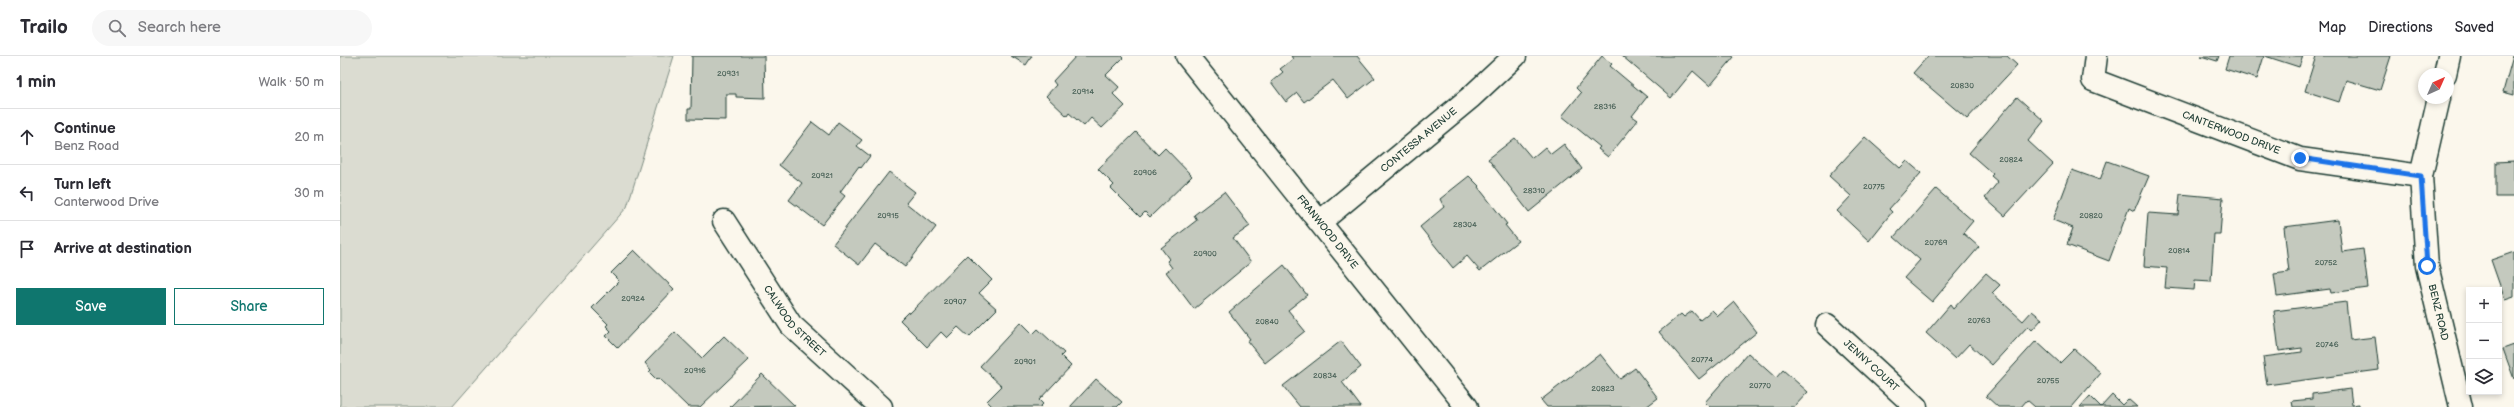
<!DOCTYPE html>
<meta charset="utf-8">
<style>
body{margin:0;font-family:"Balsamiq Sans",sans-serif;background:#f7f7f7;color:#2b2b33}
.controls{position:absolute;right:12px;bottom:12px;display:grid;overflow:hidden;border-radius:0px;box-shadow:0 2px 6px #0003}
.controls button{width:36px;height:36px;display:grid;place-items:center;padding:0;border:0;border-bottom:1px solid #e1e1e2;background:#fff;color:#2b2b33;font:20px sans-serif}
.compass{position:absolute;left:2078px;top:12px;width:36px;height:36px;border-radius:50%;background:#fff;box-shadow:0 2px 6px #0003;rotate:45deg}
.stop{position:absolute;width:12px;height:12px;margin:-9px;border:3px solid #1a73e8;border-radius:50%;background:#fff}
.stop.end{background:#1a73e8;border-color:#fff;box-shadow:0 1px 4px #0008}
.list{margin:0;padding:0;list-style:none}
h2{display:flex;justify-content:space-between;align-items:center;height:52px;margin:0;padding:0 16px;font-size:17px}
h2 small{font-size:13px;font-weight:400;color:#7c7c81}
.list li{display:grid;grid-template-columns:26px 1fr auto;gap:12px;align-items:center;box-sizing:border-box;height:56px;padding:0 16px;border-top:1px solid #e1e1e2}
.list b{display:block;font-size:15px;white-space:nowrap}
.list p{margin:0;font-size:13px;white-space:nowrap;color:#7c7c81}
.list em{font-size:13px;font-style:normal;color:#7c7c81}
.actions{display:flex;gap:8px;padding:12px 16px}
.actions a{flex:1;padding:9px 0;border:1px solid #0f766e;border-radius:0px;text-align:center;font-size:14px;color:#0f766e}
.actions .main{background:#0f766e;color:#fff}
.icon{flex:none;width:22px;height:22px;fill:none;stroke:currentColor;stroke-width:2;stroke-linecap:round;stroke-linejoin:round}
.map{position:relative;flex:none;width:2174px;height:351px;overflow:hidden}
header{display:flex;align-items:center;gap:24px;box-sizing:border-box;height:56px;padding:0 20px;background:#fff;border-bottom:1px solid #e1e1e2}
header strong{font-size:19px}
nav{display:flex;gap:22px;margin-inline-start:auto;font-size:14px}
.search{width:280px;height:36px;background:#f7f7f7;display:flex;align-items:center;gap:10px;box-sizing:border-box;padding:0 14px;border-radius:22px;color:#7c7c81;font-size:15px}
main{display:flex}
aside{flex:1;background:#fff}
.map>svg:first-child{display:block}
</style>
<header>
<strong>Trailo</strong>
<div class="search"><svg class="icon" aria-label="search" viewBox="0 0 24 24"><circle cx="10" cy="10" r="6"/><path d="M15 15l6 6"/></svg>Search here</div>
<nav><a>Map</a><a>Directions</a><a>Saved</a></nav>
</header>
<main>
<aside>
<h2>1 min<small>Walk · 50 m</small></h2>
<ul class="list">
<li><svg class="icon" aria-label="ahead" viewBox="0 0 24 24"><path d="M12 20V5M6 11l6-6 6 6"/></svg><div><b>Continue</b><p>Benz Road</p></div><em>20 m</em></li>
<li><svg class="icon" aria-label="left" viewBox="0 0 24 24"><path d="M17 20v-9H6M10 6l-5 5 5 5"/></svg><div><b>Turn left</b><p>Canterwood Drive</p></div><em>30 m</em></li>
<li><svg class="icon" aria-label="arrive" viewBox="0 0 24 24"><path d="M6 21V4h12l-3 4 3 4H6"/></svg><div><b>Arrive at destination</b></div></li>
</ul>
<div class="actions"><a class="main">Save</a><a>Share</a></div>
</aside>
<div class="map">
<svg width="2174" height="351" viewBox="0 0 2174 351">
<rect width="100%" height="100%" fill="#fbf7ec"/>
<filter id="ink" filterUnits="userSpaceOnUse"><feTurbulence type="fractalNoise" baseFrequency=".025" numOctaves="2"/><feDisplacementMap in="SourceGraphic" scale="8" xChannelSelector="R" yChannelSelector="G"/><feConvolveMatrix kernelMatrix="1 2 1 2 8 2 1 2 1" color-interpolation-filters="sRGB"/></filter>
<g filter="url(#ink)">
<path fill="#dbdcd1" stroke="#7d8c82" d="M0 0H334L287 151 112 351H0Z"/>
<path fill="#c4c9be" stroke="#1f3d34" d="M352 0H424L425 42 396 41V38H386V64L348 63V53H351Z
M671 0H692L686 9Z
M736 0H781L783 2 766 19 779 31 773 38 785 50 762 72 751 62 744 70 729 57 727 60 706 40 716 29 713 25Z
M951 0H1017L1035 22 1008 43 993 24 964 46 957 37 946 46 931 26 943 16 940 13 953 3Z
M1262 0 1272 8 1270 10 1307 41 1292 60 1298 64 1268 101 1258 93 1260 91 1222 60 1241 37 1236 32Z
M1282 0H1392L1394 1 1370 30 1353 15 1331 42Z
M1588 0H1667L1677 9 1627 63 1573 17Z
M1861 0H1879L1877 5Z
M1889 0H1924L1917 23 1885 13Z
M1925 0H1963L1959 11Z
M1976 0H2051L2040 34 2006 24 1999 46 1965 35Z
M2173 0H2174V39L2163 36Z
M1677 41 1704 65 1688 85 1713 108 1665 160 1645 142 1658 126 1651 120 1653 118 1629 97Z
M472 66 489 79 498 66 522 84 517 90 530 100 521 112 519 110 500 136 505 140 482 169 449 144 462 127 439 109Z
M796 76 818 99 825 92 852 120 810 161 805 156 800 161 771 132 774 129 758 113Z
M1525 81 1560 112 1567 105 1581 117 1549 153 1552 156 1529 185 1497 155 1511 140 1489 120Z
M1175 82 1192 102 1205 91 1211 98 1224 88 1242 113 1189 156 1148 103Z
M1767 105 1809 120 1794 155 1789 152 1769 205 1727 189 1733 172 1713 164 1732 114 1760 124Z
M2174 105V141H2156V106Z
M549 116 575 136 566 147 596 171 565 211 535 188 519 209 493 188Z
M1129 120 1139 130 1138 131 1167 168 1165 169 1178 185 1140 215 1127 200 1113 212 1080 171 1104 151 1100 143Z
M1596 133 1633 165 1623 177 1639 191 1592 246 1564 222 1580 204 1554 181Z
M884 136 910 170 893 182 911 206 854 253 826 216 832 212 827 205 829 203 821 192 857 164 854 159Z
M1840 138 1883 142 1880 178H1874L1871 225 1855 224 1854 234 1825 232 1827 212 1804 210 1808 157 1838 159Z
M1998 164 2002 196 2023 193 2028 232 1991 237 1990 233 1937 240 1934 218 1949 216 1944 171Z
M294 194 334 233 278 292 266 280 271 275 266 270 268 268 252 252 279 225 271 217Z
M2174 196V241L2165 244 2151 204Z
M627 199 652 224 639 237 657 253 629 281 618 271 607 282 601 276 587 291 560 264 568 256 569 258Z
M944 209 967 239 948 254 965 275 925 307 907 285 910 283 889 256Z
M1646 217 1660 229 1652 237 1683 265 1692 255 1702 263 1692 274 1688 270 1652 309 1629 288 1615 303 1586 277 1610 249 1613 253Z
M1394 246 1417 276 1359 323 1319 276 1341 258 1344 261 1352 255 1360 264 1372 254 1378 260Z
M2006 246 2010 284 2035 281 2039 314 1927 329 1923 301 1962 296V292L1939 295 1934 255Z
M681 266 693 278 698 273 724 297 721 300 731 310 699 344 703 348 700 351H653L647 345 662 330 640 310Z
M335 276 362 302 384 280 409 304 360 351H348L318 322 317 324 309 316 311 314 305 307Z
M1001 285 1021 311 1002 326 1021 351H960L943 330Z
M1696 285 1720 307 1734 293 1761 317 1732 351H1695L1687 344 1681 351H1658L1646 340Z
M2174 289V323L2163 293Z
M1408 297 1436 322 1443 314 1468 336 1454 351H1370L1365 346Z
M1260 298 1280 323 1295 312 1318 342 1306 351H1207L1201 344Z
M422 318 455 350 390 351Z
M756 323 782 346 777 351H730Z
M2010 333 2012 349 2019 348V351H1953L1952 345 1972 343V338Z
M1772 339 1782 349 1788 343 1797 351H1740L1750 340 1761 351Z"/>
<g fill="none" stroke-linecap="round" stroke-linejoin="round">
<defs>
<g id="minor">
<path id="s1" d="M847 0 1127 351"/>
<path id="s2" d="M1756 0 1753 24 1960 103 2081 120"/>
<path d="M2105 18 2109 0"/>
<path id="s3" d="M2099 42 2081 120 2087 210 2121 351"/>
<path id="s4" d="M384 165 451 269 541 351"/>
<path id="s5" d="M981 165 1131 41 1175 0"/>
<path id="s6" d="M1487 269 1576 351"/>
</g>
</defs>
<use href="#minor" stroke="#1f3d34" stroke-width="25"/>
<use href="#minor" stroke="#fbf7ec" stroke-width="22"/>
</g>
</g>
<g fill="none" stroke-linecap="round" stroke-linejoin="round" filter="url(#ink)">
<path stroke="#1a73e8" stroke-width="5" d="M1960 102 2081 120 2087 210"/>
</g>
<g text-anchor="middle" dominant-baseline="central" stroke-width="4" stroke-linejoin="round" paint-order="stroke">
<g font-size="8" fill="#486056">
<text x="388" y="17">20931</text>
<text x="1622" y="29">20830</text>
<text x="743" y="35">20914</text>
<text x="1265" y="50">28316</text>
<text x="1671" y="103">20824</text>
<text x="805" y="116">20906</text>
<text x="482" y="119">20921</text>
<text x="1534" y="130">20775</text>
<text x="1194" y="134">28310</text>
<text x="548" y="159">20915</text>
<text x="1751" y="159">20820</text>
<text x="1125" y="168">28304</text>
<text x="1596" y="186">20769</text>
<text x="1839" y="194">20814</text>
<text x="865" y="197">20900</text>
<text x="1986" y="206">20752</text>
<text x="293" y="242">20924</text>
<text x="615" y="245">20907</text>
<text x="1639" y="264">20763</text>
<text x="927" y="265">20840</text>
<text x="1987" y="288">20746</text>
<text x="1362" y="303">20774</text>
<text x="685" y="305">20901</text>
<text x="355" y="314">20916</text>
<text x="985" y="319">20834</text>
<text x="1708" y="324">20755</text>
<text x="1420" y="329">20770</text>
<text x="1263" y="332">20823</text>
</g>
<g font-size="10" fill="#1f3d34" stroke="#fbf7ec">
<text stroke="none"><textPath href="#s2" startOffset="172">CANTERWOOD DRIVE</textPath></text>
<text stroke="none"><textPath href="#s5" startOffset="127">CONTESSA AVENUE</textPath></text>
<text stroke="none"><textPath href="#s1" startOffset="225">FRANWOOD DRIVE</textPath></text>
<text stroke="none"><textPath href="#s3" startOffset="218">BENZ ROAD</textPath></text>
<text stroke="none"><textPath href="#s4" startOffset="123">CALWOOD STREET</textPath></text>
<text stroke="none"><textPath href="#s6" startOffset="60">JENNY COURT</textPath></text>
</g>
</g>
</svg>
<div class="controls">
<button>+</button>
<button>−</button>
<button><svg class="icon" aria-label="layers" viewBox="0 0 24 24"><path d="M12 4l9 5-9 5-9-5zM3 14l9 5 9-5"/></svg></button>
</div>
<svg class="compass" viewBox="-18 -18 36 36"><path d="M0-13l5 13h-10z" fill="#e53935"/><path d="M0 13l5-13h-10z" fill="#7c7c81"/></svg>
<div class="stop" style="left:2087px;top:210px"></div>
<div class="stop end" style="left:1960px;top:102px"></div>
</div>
</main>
